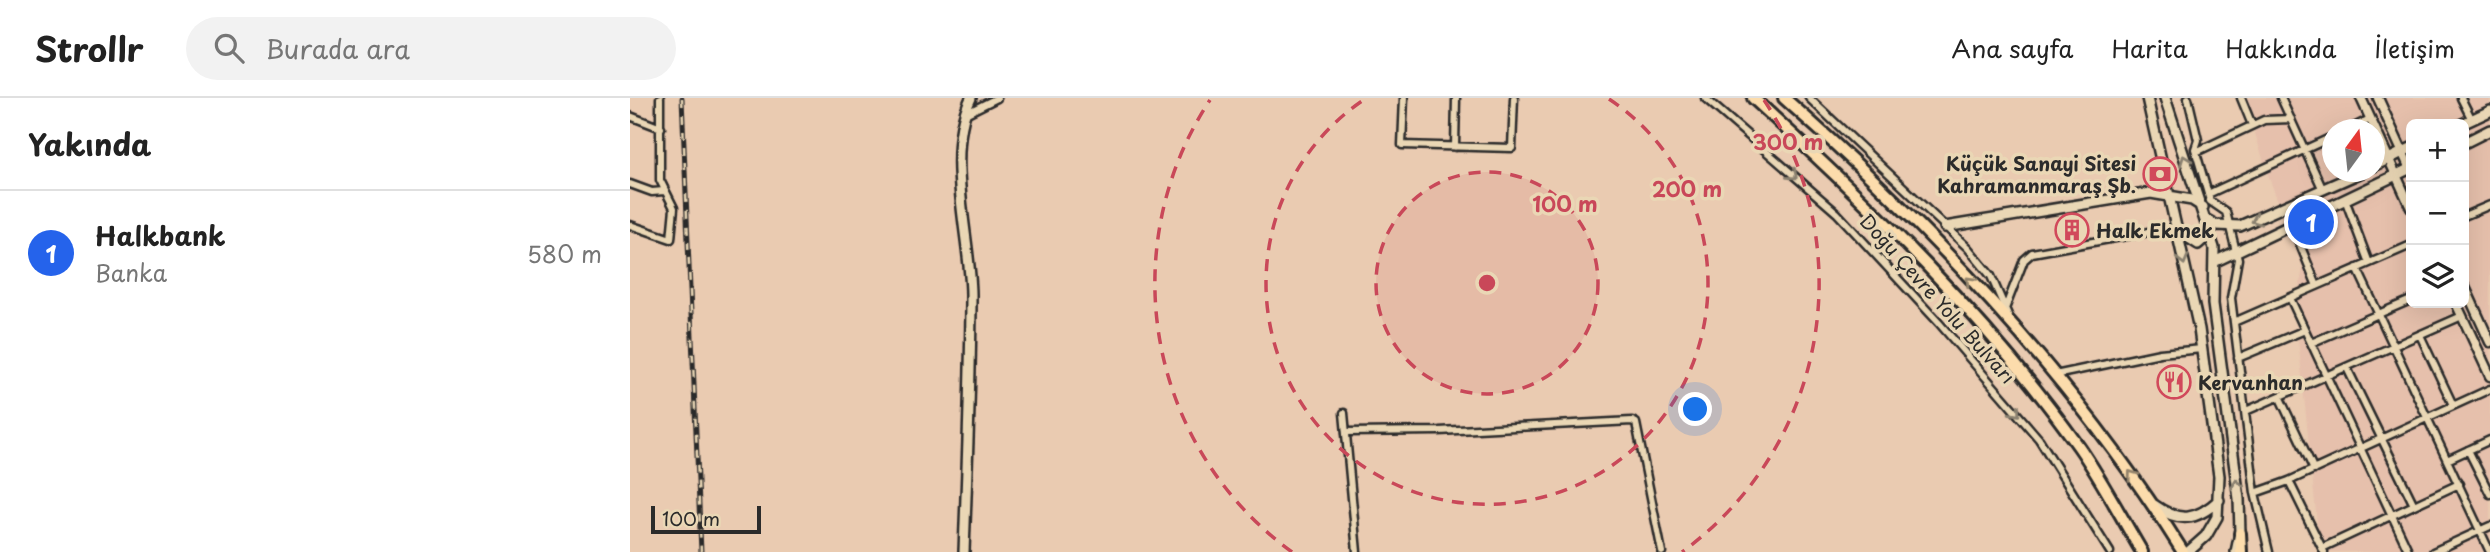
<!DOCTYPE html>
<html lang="tr">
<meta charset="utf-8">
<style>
body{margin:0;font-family:"Playpen Sans",sans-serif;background:#f2f2f2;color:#222}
.controls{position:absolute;right:21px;top:21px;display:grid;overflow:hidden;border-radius:10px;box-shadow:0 7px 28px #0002}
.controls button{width:63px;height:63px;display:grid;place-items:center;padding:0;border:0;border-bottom:2px solid #e0e0e0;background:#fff;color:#222;font:35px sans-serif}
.compass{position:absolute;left:1692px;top:21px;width:63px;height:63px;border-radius:50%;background:#fff;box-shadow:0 7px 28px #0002;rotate:15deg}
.scale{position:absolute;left:21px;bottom:18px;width:110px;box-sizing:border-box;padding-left:7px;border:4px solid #2b2b2b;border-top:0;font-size:19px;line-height:24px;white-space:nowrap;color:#2b2b2b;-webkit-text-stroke:5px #ead7b5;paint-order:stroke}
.you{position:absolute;left:1066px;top:312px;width:24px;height:24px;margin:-18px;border:5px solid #fff;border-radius:50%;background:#1a73e8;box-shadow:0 0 0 10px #1a73e833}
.badge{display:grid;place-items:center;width:46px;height:46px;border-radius:50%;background:#2563eb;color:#fff;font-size:23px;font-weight:700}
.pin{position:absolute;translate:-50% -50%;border:4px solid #fff;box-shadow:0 2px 7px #0006}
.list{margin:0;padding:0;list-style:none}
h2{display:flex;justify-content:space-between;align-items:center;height:91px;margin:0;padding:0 28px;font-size:30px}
h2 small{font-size:23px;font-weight:400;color:#767676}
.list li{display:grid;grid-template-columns:46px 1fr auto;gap:21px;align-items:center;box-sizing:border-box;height:126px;padding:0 28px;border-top:2px solid #e0e0e0}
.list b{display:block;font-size:26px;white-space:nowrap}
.list p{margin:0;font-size:23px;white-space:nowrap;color:#767676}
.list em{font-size:23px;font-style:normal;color:#767676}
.icon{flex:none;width:38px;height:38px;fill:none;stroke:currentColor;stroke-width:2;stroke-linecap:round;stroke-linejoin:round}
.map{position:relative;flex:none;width:1860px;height:454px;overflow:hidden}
header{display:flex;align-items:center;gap:42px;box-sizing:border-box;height:98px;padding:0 35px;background:#fff;border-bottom:2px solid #e0e0e0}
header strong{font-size:33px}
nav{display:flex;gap:38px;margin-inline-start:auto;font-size:24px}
.search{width:490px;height:63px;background:#f2f2f2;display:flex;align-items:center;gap:18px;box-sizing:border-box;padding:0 24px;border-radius:38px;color:#767676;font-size:26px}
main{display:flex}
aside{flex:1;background:#fff}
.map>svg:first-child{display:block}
</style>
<header>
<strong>Strollr</strong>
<div class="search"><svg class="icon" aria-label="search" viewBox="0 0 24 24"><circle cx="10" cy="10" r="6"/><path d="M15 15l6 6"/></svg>Burada ara</div>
<nav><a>Ana sayfa</a><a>Harita</a><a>Hakkında</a><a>İletişim</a></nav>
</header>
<main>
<aside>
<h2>Yakında<small></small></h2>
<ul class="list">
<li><span class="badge">1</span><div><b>Halkbank</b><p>Banka</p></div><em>580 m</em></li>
</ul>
</aside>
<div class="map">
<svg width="1860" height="454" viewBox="0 0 1860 454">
<rect width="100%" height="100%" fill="#eacbb1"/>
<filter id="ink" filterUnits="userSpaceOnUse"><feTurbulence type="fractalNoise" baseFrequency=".0143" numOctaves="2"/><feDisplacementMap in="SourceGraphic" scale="14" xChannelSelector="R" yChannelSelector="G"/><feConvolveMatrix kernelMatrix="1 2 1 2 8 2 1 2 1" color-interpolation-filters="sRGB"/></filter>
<g filter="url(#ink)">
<path fill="#e6c0ac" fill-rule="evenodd" d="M1614 0H1860V454H1690L1665 211 1673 170 1638 77ZM1781 26H1834V205H1781ZM1702 32H1744V74H1702Z"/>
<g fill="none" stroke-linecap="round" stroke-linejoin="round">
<defs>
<path id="minor" d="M774 0 772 47 882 50 884 0
M1075 0 1207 115 1309 225 1409 341 1480 454
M1179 0 1338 150 1361 178 1378 217
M1558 0 1568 42 1565 51 1580 103 1596 114 1608 161 1601 200 1625 395 1639 454
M1611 0 1622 27
M1651 0 1693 92
M1831 0 1842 22
M335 16 367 0
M0 18 31 30
M1718 32 1740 21
M825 49 826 0
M1566 54 1634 22 1661 21
M0 86 22 94 34 93
M1578 96 1702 39
M1715 101 1739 165
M1834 118 1860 107
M0 127 41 141 44 110 30 82V0
M1662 127 1687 188
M1727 170 1860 454
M1660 200 1779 454
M1375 211 1394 162 1402 155 1524 133
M1604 224 1781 147
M1790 237 1823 307
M1681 245 1781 202
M1608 260 1675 232
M1717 270 1784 407
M1425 277 1530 255 1572 251
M1650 300 1684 372
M1616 313 1832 218
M714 315 727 454
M716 334 809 333 1002 323 1006 325 1032 454
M1838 352 1860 396
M1817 362 1860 342
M1659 383 1694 454
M1625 395 1659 383 1860 291
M1692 450 1829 386
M1803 454 1860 428"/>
<path id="tertiary" d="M1731 0 1781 110
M1748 0 1781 73
M1834 187 1860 244
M1826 205 1860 278"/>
<path id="secondary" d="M1517 0 1569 231 1589 378 1587 419 1576 438 1558 454
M1535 0 1584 150 1583 206 1609 401 1610 435 1606 454
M1832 26 1860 13
M1834 45 1860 32
M1744 68 1781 50
M1577 122 1586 127 1610 128 1732 74
M1315 129 1521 95 1562 102 1573 109
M1545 131 1568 146 1577 138V131
M1584 164 1781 70
M1524 407C1549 425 1566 423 1589 402
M334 454C337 368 341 282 341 196 340 136 314 56 341 0"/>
<path id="trunk" d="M1123 0C1240 107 1357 219 1449 349 1472 382 1491 419 1512 454
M1154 0C1304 132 1447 284 1553 454
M1610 435 1611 454"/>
</defs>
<use href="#minor" stroke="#2b2b2b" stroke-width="11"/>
<use href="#tertiary" stroke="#2b2b2b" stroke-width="13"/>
<use href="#secondary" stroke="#2b2b2b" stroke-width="14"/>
<use href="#trunk" stroke="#2b2b2b" stroke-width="16"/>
<use href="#minor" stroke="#ead7b5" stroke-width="6"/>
<use href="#tertiary" stroke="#ead7b5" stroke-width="8"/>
<use href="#secondary" stroke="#ead7b5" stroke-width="9"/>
<use href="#trunk" stroke="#fcdcac" stroke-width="10"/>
<defs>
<path id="rail" d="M52 0 71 454"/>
</defs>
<use href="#rail" stroke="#2b2b2b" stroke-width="5"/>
<use href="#rail" stroke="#ead7b5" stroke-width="2.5" stroke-dasharray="8" stroke-linecap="butt"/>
</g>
<defs><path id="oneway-chevron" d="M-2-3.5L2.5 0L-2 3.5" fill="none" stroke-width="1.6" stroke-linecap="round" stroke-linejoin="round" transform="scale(1.75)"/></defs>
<g stroke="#8a8170">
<use href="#oneway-chevron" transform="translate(1555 62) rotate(-111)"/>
<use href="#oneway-chevron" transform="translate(1163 77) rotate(41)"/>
<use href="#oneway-chevron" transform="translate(1626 122) rotate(157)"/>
<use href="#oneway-chevron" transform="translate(1553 162) rotate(75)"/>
<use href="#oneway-chevron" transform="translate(1386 314) rotate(49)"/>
<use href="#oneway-chevron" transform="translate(1607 386) rotate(-98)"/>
</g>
<g stroke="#94846c">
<use href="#oneway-chevron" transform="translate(1340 183) rotate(-133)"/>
<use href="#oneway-chevron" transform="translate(1502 377) rotate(-126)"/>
</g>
</g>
<circle cx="857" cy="185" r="111" fill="#c94859" fill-opacity=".12"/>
<g fill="none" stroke="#c94859" stroke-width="3.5" stroke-dasharray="12 9">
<circle cx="857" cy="185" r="111"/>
<path d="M979 1A221 221 0 1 1 735 1"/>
<path d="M662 454A332 332 0 0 1 580 2M1134 2A332 332 0 0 1 1052 454"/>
</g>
<defs>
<symbol id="bank-ring" viewBox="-11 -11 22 22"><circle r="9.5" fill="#ead7b5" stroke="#d1495b" stroke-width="1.5"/><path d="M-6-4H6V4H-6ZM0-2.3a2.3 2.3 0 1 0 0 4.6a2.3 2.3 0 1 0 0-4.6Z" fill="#d1495b"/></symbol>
<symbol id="building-ring" viewBox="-11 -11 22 22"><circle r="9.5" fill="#ead7b5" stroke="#d1495b" stroke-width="1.5"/><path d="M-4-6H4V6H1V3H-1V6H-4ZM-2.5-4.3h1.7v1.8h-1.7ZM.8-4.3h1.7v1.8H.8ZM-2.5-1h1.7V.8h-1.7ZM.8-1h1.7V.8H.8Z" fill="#d1495b"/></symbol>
<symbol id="restaurant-ring" viewBox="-11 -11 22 22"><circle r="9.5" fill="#ead7b5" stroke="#d1495b" stroke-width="1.5"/><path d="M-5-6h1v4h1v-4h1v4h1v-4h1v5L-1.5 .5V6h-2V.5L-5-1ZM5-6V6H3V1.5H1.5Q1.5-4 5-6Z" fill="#d1495b"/></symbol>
</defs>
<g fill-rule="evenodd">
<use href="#bank-ring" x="1511" y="57" width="38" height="38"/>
<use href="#building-ring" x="1423" y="113" width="38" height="38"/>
<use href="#restaurant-ring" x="1525" y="265" width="38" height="38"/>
</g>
<g text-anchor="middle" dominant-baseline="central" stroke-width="7" stroke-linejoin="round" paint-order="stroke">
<g font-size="19" font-weight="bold" fill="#2b2b2b" stroke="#ead7b5" text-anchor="start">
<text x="1506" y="65" text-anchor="end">Küçük Sanayi Sitesi<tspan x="1506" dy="22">Kahramanmaraş Şb.</tspan></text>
<text x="1466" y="132">Halk Ekmek</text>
<text x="1568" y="284">Kervanhan</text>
</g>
<g font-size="19" fill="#2b2b2b" stroke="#ead7b5">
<text transform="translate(1308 200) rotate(48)">Doğu Çevre Yolu Bulvarı</text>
</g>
</g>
<circle cx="857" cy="185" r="10" fill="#c94859" stroke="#ead7b5" stroke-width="3.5"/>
<g font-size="21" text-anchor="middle" font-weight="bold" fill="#c94859" stroke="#ead7b5" stroke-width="7" stroke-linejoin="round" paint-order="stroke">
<text x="1158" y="52">300 m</text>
<text x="1057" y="99">200 m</text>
<text x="935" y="114">100 m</text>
</g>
</svg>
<div class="controls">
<button>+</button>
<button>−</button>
<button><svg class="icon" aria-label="layers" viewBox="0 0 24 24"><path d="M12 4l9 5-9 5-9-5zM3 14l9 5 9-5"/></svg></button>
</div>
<svg class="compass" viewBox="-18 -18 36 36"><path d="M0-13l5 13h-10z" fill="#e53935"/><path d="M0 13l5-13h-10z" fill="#767676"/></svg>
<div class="scale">100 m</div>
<div class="you"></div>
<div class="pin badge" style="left:1681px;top:124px">1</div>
</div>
</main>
